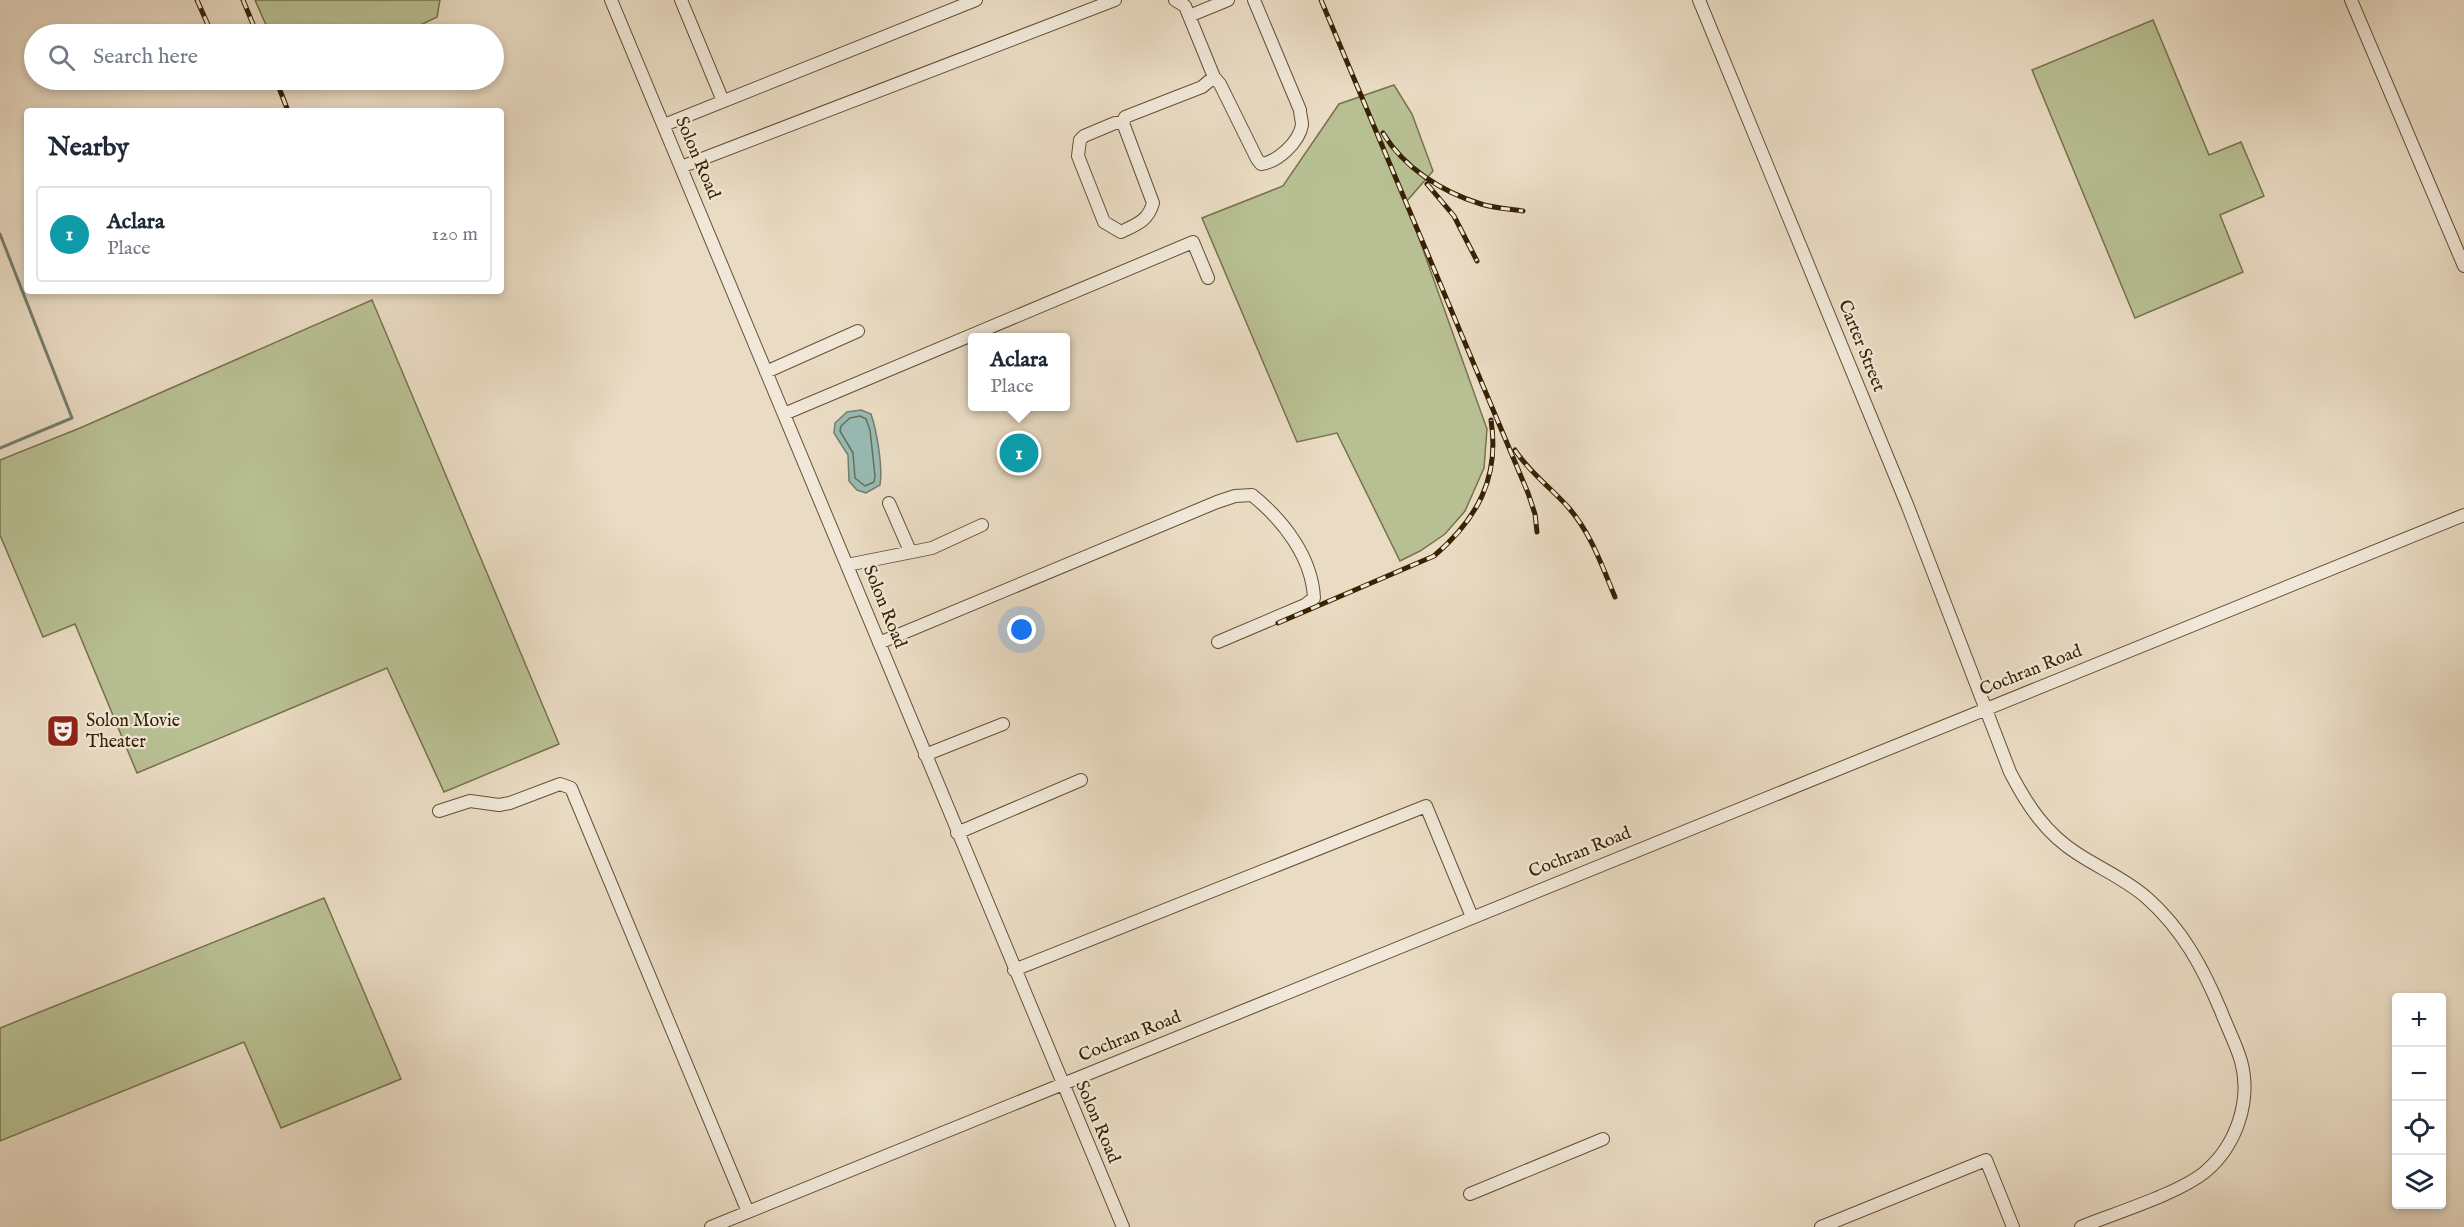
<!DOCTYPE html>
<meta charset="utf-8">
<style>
body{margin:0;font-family:"IM FELL English",serif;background:#f2f2f3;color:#1f2937}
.controls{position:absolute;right:18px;bottom:18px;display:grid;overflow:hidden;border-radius:6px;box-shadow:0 3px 9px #0003}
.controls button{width:54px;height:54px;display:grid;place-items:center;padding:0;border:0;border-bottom:2px solid #e0e1e3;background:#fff;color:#1f2937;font:30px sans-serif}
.you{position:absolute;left:1022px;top:630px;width:21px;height:21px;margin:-15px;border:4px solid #fff;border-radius:50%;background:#1a73e8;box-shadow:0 0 0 9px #1a73e833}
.badge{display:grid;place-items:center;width:39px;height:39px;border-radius:50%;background:#2563eb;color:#fff;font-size:20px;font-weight:700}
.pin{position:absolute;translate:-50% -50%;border:3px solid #fff;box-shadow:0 2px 6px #0006}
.popup{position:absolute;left:968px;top:333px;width:102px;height:78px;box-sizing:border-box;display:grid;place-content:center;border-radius:6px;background:#fff;filter:drop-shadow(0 2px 4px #0005);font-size:20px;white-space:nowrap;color:#747a83}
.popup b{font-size:22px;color:#1f2937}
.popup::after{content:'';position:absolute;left:50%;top:100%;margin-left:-12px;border:12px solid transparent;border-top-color:#fff}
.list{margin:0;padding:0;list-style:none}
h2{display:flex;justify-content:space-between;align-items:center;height:78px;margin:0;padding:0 24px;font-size:26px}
h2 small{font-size:20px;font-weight:400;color:#747a83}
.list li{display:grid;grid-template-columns:39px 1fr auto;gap:18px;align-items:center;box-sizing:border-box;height:96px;margin:0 12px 12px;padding:0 12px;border:2px solid #e0e1e3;border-radius:6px}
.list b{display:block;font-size:22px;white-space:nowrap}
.list p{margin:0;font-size:20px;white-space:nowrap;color:#747a83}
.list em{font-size:20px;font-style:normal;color:#747a83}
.icon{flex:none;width:33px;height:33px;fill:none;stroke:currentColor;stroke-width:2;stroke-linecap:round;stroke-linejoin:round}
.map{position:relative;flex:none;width:2464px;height:1227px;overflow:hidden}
.search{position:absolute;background:#fff;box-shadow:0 3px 9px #0003;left:24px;top:24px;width:480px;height:66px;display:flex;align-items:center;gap:15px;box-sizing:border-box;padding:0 21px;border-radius:33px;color:#747a83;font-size:22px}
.panel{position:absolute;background:#fff;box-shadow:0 3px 9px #0003;left:24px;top:108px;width:480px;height:186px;border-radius:6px}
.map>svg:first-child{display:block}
</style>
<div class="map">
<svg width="2464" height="1227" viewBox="0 0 2464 1227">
<rect width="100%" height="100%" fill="#eadcc4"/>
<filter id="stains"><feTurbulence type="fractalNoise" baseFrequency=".00333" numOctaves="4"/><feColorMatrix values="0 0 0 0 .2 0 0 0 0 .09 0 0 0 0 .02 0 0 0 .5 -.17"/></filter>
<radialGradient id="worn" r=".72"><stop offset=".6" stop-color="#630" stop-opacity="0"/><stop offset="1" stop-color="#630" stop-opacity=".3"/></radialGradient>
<path fill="#b8c093" stroke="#78714a" stroke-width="1.5" d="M255 0H440L437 17 402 34H270Z
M2153 20 2209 155 2241 142 2264 196 2220 215 2243 272 2135 318 2032 70Z
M1394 85 1412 114 1433 171 1406 202 1487 429 1484 468 1465 511 1445 534 1420 551 1400 561 1337 433 1297 442 1202 218 1283 186 1339 104Z
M372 300 559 744 444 792 387 668 137 773 75 624 43 637 0 535V460L80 428Z
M324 898 401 1079 281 1128 244 1042 0 1141V1028Z"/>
<path fill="#98bbb5" stroke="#727e6d" stroke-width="1.5" d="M861 410 871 414C877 432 883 467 880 485L866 493 857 490 849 481 848 455 834 433 835 423 847 412Z"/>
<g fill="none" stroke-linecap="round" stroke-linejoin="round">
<path stroke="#686e5a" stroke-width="1.5" d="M860 416 866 419 870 430 875 476 874 482 865 486 855 478 853 453 840 431 841 426 850 418Z"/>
<path stroke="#727e6d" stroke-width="3" d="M0 234 72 418 0 448"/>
<defs>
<path id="minor" d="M611 0 1123 1227
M681 0 723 101
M1699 0 1908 507 2010 772C2027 805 2046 834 2078 854 2101 869 2127 880 2147 898 2183 930 2203 968 2221 1011 2227 1027 2236 1044 2241 1061 2252 1101 2236 1146 2205 1172 2178 1194 2115 1213 2081 1227
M2351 0 2464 266
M1189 16 1228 0
M1214 77 1220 84 1257 159 1261 164C1278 162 1299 142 1302 125 1302 121 1300 114 1300 110L1254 0
M1123 123H1115L1084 136 1080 140 1078 156 1104 222 1121 232C1137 224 1148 221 1153 203L1123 123 1125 117 1202 87 1214 77 1185 6 1175 0
M664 125 976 0
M681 167 1115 0
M766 372 858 331
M784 414 1193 242 1208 278
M889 503 910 551
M847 565 932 548 982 525
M879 643 1217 502 1235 496 1252 495C1283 520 1312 557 1314 598L1305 605 1218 642
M925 755 1003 724
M439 811 470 801 499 805 510 803 560 784 571 788 748 1212
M957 833 1081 780
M1014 970 1426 806 1472 917
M1470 1194 1603 1139
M711 1227 2464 515
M1821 1227 1986 1160 2013 1227"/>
</defs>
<use href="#minor" stroke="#645031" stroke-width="14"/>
<use href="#minor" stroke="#f1e8d9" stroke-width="12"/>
<defs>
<path id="rail" d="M197 0 212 34
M243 0 257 34
M1321 0 1528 493 1535 514 1537 532
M276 80 288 111
M1383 133C1404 168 1442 192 1481 204 1494 208 1509 209 1523 211
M1427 184 1454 216 1477 261
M1515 450C1529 472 1551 488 1568 507 1591 533 1602 566 1615 597
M1278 623 1434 556C1477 519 1500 478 1491 420"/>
</defs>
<use href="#rail" stroke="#382200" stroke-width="5"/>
<use href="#rail" stroke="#f1e8d9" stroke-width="3" stroke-dasharray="9" stroke-linecap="butt"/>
</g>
<defs>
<symbol id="theatre-square" viewBox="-11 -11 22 22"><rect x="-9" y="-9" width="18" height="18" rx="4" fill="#8f2418" stroke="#f1e8d9"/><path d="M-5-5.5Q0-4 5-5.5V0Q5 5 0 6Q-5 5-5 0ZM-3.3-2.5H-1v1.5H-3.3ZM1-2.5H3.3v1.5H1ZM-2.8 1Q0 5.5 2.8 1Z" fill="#fff"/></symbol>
</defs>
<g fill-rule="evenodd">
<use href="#theatre-square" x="44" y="712" width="38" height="38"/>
</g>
<g text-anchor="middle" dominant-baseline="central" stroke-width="4.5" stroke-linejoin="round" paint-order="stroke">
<g font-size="18" fill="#382200" stroke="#f1e8d9">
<text transform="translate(697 158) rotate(67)">Solon Road</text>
<text transform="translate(1861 346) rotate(68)">Carter Street</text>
<text transform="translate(884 607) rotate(68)">Solon Road</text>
<text transform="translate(2031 671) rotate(-22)">Cochran Road</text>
<text transform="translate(1580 853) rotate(-22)">Cochran Road</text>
<text transform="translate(1130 1037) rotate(-22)">Cochran Road</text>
<text transform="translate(1097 1122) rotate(67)">Solon Road</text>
</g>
<g font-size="18" fill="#382200" stroke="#f1e8d9" text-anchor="start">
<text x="86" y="721">Solon Movie<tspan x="86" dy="21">Theater</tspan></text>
</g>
</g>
<rect width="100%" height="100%" filter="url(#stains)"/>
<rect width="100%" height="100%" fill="url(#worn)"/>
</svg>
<div class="controls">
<button>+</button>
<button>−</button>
<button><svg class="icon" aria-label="locate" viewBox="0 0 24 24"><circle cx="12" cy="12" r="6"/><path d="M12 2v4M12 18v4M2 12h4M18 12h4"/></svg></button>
<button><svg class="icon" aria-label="layers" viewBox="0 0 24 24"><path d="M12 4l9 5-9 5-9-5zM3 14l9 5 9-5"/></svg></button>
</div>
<div class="you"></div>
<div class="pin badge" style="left:1019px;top:453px;background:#0f9aa8">1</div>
<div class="popup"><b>Aclara</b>Place</div>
<div class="search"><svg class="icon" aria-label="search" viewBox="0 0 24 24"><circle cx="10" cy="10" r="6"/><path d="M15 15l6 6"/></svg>Search here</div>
<section class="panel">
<h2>Nearby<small></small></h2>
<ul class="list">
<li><span class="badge" style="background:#0f9aa8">1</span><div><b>Aclara</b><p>Place</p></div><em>120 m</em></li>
</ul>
</section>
</div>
